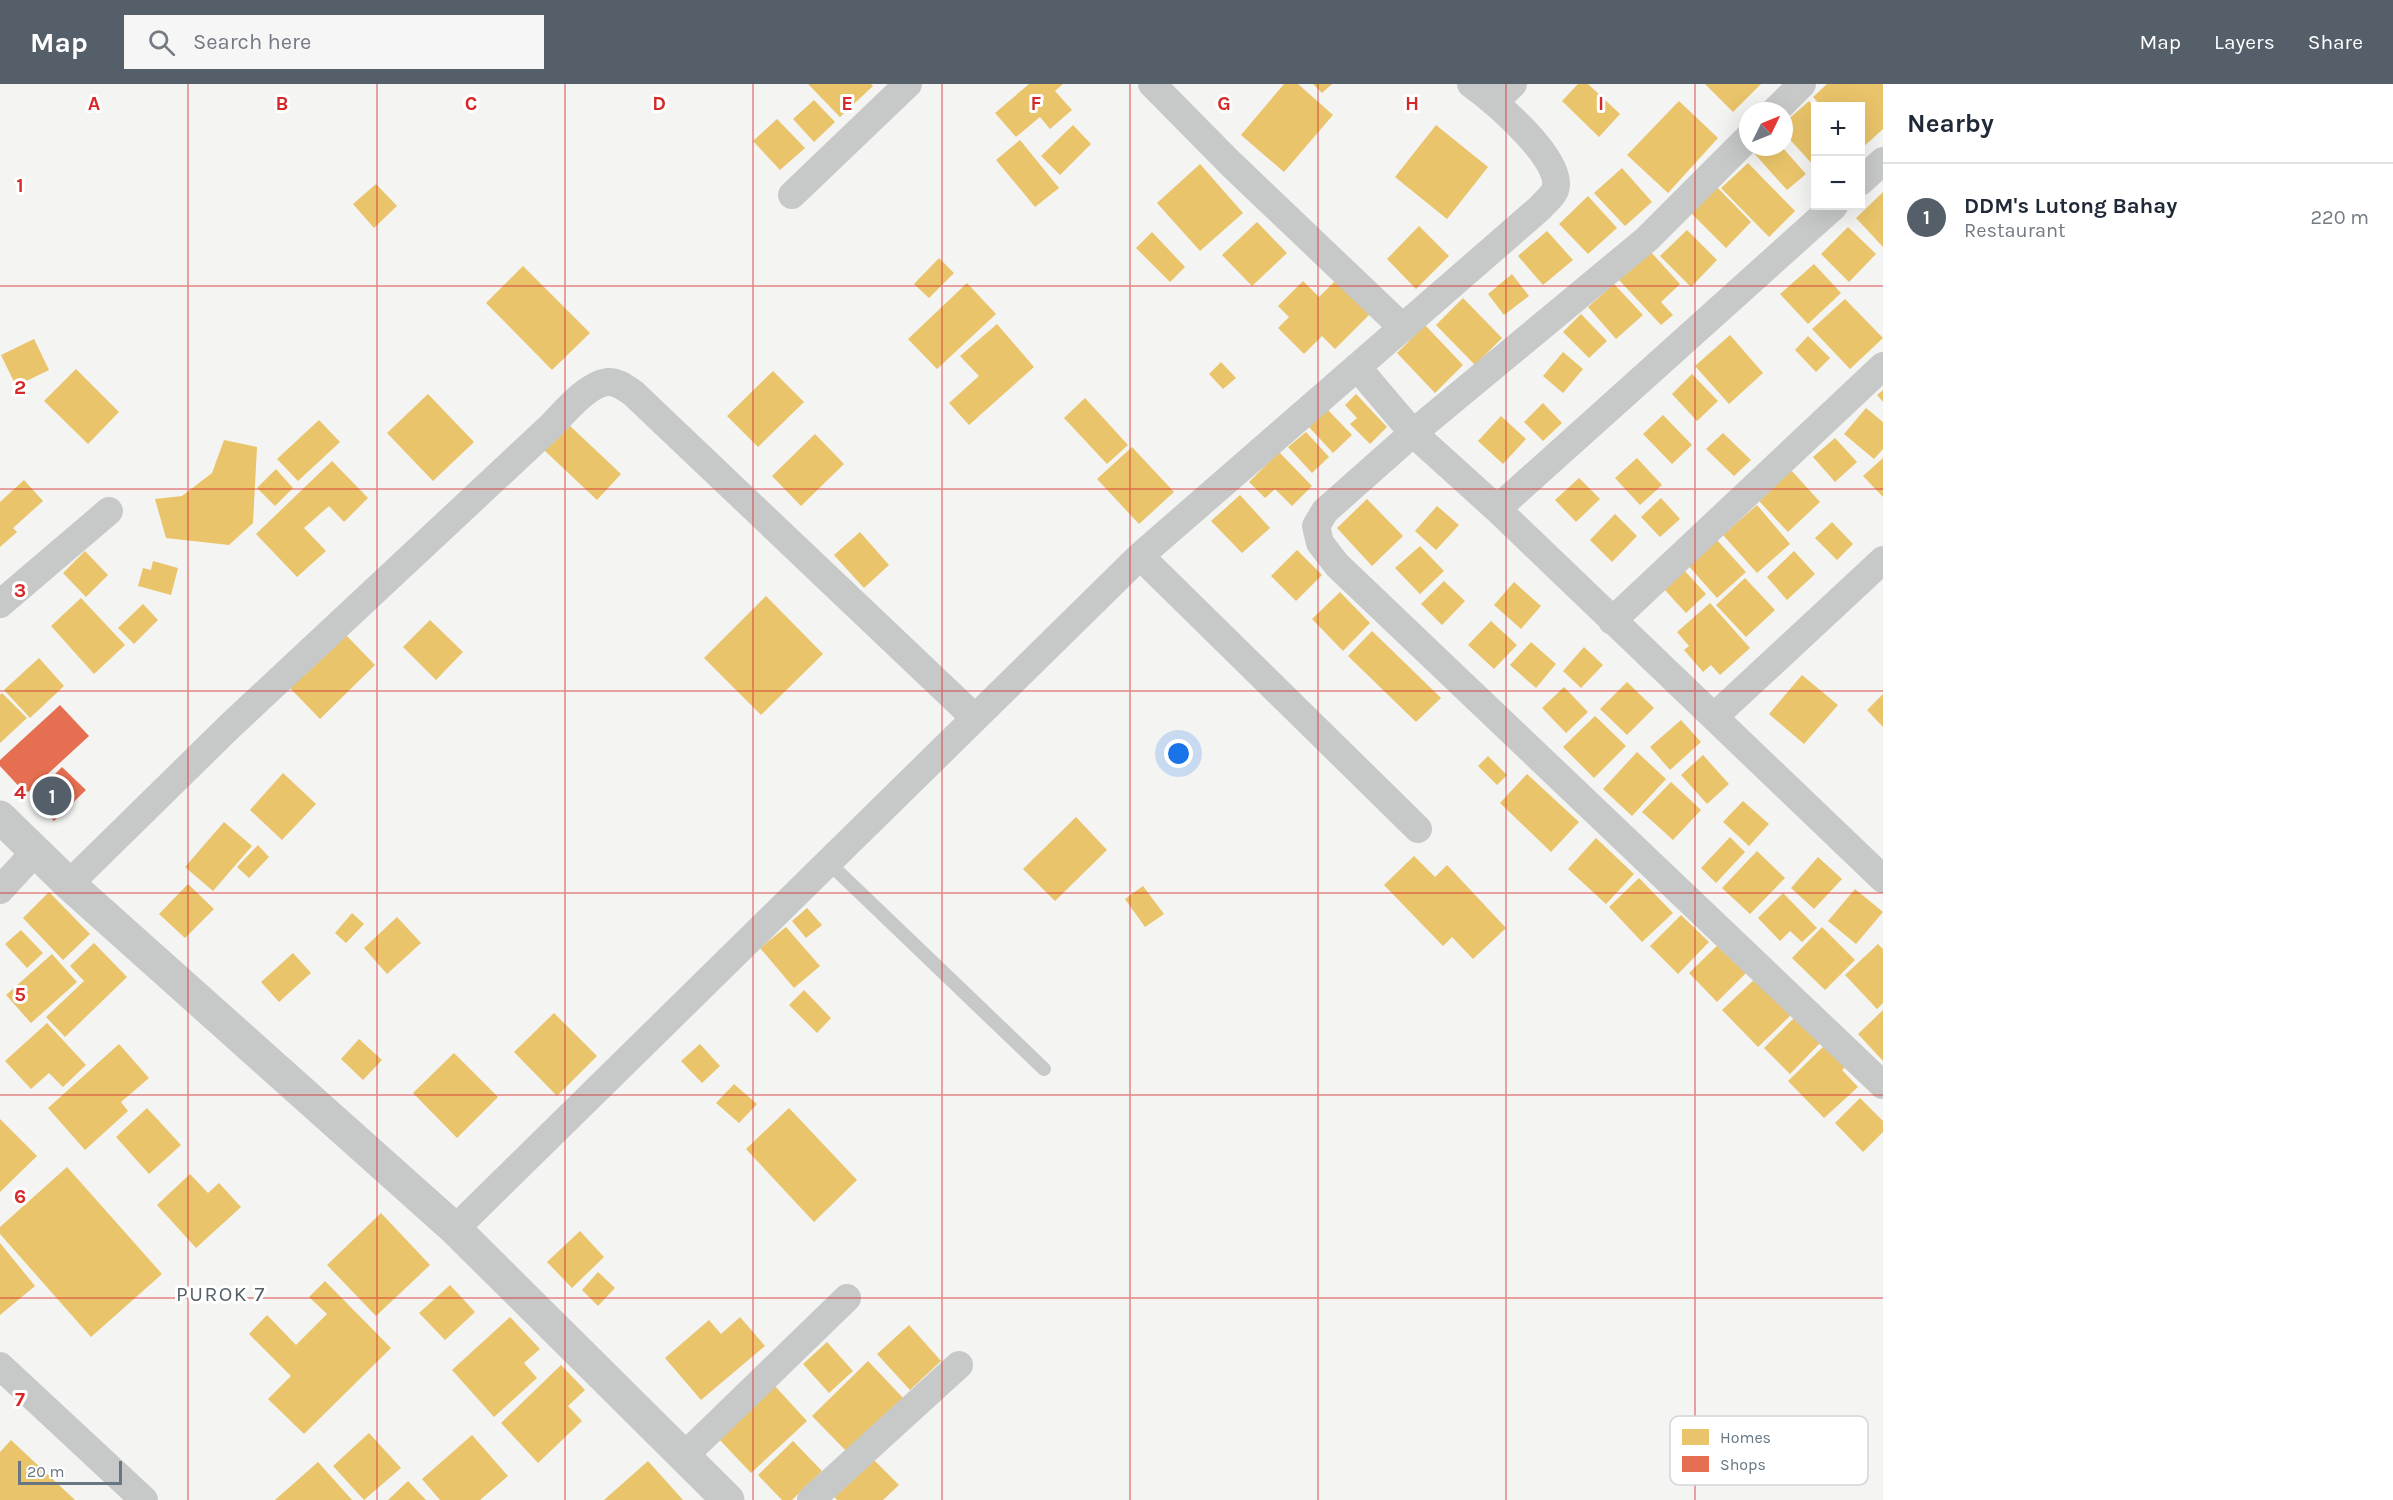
<!DOCTYPE html>
<meta charset="utf-8">
<style>
body{margin:0;font-family:Karla,sans-serif;background:#f6f6f7;color:#1f2937}
.controls{position:absolute;right:18px;top:18px;display:grid;overflow:hidden;border-radius:0px;box-shadow:0 6px 24px #0002}
.controls button{width:54px;height:54px;display:grid;place-items:center;padding:0;border:0;border-bottom:2px solid #e0e1e3;background:#fff;color:#1f2937;font:30px sans-serif}
.compass{position:absolute;left:1739px;top:18px;width:54px;height:54px;border-radius:50%;background:#fff;box-shadow:0 6px 24px #0002;rotate:47deg}
.scale{position:absolute;left:18px;bottom:15px;width:104px;box-sizing:border-box;padding-left:6px;border:3px solid #677681;border-top:0;font-size:16px;line-height:21px;white-space:nowrap;color:#677681;-webkit-text-stroke:4px #fff;paint-order:stroke}
.you{position:absolute;left:1179px;top:670px;width:21px;height:21px;margin:-15px;border:4px solid #fff;border-radius:50%;background:#1a73e8;box-shadow:0 0 0 9px #1a73e833}
.badge{display:grid;place-items:center;width:39px;height:39px;border-radius:50%;background:#555f6a;color:#fff;font-size:20px;font-weight:700}
.pin{position:absolute;translate:-50% -50%;border:3px solid #fff;box-shadow:0 2px 6px #0006}
.list{margin:0;padding:0;list-style:none}
h2{display:flex;justify-content:space-between;align-items:center;height:78px;margin:0;padding:0 24px;font-size:26px}
h2 small{font-size:20px;font-weight:400;color:#747a83}
.list li{display:grid;grid-template-columns:39px 1fr auto;gap:18px;align-items:center;box-sizing:border-box;height:108px;padding:0 24px;border-top:2px solid #e0e1e3}
.list b{display:block;font-size:22px;white-space:nowrap}
.list p{margin:0;font-size:20px;white-space:nowrap;color:#747a83}
.list em{font-size:20px;font-style:normal;color:#747a83}
.icon{flex:none;width:33px;height:33px;fill:none;stroke:currentColor;stroke-width:2;stroke-linecap:round;stroke-linejoin:round}
.map{position:relative;flex:none;width:1883px;height:1416px;overflow:hidden}
header{display:flex;align-items:center;gap:36px;box-sizing:border-box;height:84px;padding:0 30px;background:#555f6a;color:#fff}
header strong{font-size:28px}
nav{display:flex;gap:33px;margin-inline-start:auto;font-size:21px}
.search{width:420px;height:54px;background:#f6f6f7;display:flex;align-items:center;gap:15px;box-sizing:border-box;padding:0 21px;border-radius:0px;color:#747a83;font-size:22px}
main{display:flex}
aside{flex:1;background:#fff}
.map>svg:first-child{display:block}
</style>
<header>
<strong>Map</strong>
<div class="search"><svg class="icon" aria-label="search" viewBox="0 0 24 24"><circle cx="10" cy="10" r="6"/><path d="M15 15l6 6"/></svg>Search here</div>
<nav><a>Map</a><a>Layers</a><a>Share</a></nav>
</header>
<main>
<div class="map">
<svg width="1883" height="1416" viewBox="0 0 1883 1416">
<rect width="100%" height="100%" fill="#f4f4f3"/>
<path fill="#e9c46a" d="M808 0H871L873 2 840 33Z
M1029 0H1063L1055 7 1072 26 1050 45 1040 33 1016 53 995 29Z
M1284 0H1298L1333 31 1284 88 1241 51Z
M1313 0H1332L1322 9Z
M1578 0H1588L1620 30 1599 53 1562 17Z
M1705 0H1761L1733 28Z
M1827 0H1883V45L1860 66V22H1821L1813 13Z
M814 16 835 38 814 58 793 35Z
M1679 17 1718 54 1668 109 1627 71Z
M1809 17 1816 24 1814 82 1784 49V39Z
M777 35 805 64 780 86 753 57Z
M1073 41 1091 60 1060 91 1041 72Z
M1436 41 1488 83 1447 135 1395 93Z
M1020 56 1059 104 1035 123 996 76Z
M1757 63H1782L1806 90 1787 106 1752 67Z
M1748 79 1795 127 1769 153 1721 104Z
M1200 80 1243 129 1200 167 1157 119Z
M1622 84 1652 118 1625 142 1594 109Z
M376 100 397 122 374 144 353 120Z
M1714 100 1751 138 1726 164 1688 126Z
M1883 108V163L1856 134Z
M1588 112 1617 144 1588 170 1559 140Z
M1257 138 1287 169 1252 202 1222 171Z
M1419 142 1449 172 1416 205 1387 175Z
M1848 143 1876 170 1849 198 1821 170Z
M1687 146 1717 176 1691 203 1660 172Z
M1547 147 1573 176 1543 201 1518 172Z
M1152 148 1185 183 1170 198 1136 164Z
M1650 167 1680 200 1661 218 1673 231 1661 241 1619 196Z
M939 174 954 189 929 214 914 200Z
M1814 180 1841 209 1808 240 1780 210Z
M523 182 590 249 552 286 486 219Z
M1512 190 1529 212 1504 231 1488 210Z
M1336 196 1370 230 1335 265 1322 252 1304 270 1278 244 1289 233 1278 222 1303 197 1319 213Z
M967 199 996 230 937 285 908 255Z
M1614 200 1643 231 1616 255 1588 223Z
M1463 214 1502 254 1475 281 1436 241Z
M1845 215 1883 254 1850 285 1812 245Z
M1581 230 1607 257 1589 274 1563 248Z
M997 240 1034 283 969 341 949 319 979 292 960 272Z
M1425 241 1463 281 1435 309 1397 269Z
M1730 251 1763 289 1729 320 1695 282Z
M1808 252 1830 274 1816 288 1795 266Z
M34 255 49 286 16 302 1 271Z
M1563 268 1583 285 1563 309 1543 292Z
M1221 278 1236 294 1223 305 1209 290Z
M76 285 119 328 88 360 44 317Z
M773 287 804 318 758 363 727 332Z
M1692 290 1718 317 1697 337 1672 310Z
M1883 306V318L1877 311Z
M428 310 474 358 433 397 387 349Z
M1356 310 1387 343 1370 360 1350 340 1357 334 1345 321Z
M1085 314 1128 361 1107 380 1064 334Z
M1543 319 1562 339 1543 357 1524 338Z
M1866 324 1883 338V365L1874 375 1844 350Z
M1328 326 1352 351 1333 369 1309 343Z
M1663 331 1692 361 1672 380 1643 350Z
M1501 332 1526 355 1503 380 1478 357Z
M319 336 340 358 298 397 277 375Z
M568 340 621 390 597 416 544 366Z
M1306 348 1329 373 1312 389 1288 363Z
M1723 349 1751 376 1734 392 1706 365Z
M815 350 844 380 801 422 772 392Z
M1835 354 1857 378 1835 398 1813 373Z
M224 356 257 363 253 439 229 461 166 454 155 415 182 412 212 389Z
M1132 363 1174 408 1139 440 1097 395Z
M1279 368 1312 402 1292 422 1275 405 1265 414 1249 398Z
M1637 374 1662 401 1640 421 1615 394Z
M1883 374V413L1863 392Z
M332 377 368 414 344 438 329 422 304 444 326 467 297 493 256 450Z
M276 385 293 404 275 422 257 404Z
M1791 386 1820 418 1788 448 1759 417Z
M1579 394 1600 415 1576 438 1555 416Z
M24 396 43 417 13 444 17 448 0 463V418Z
M1240 411 1270 444 1242 469 1211 437Z
M1661 414 1680 435 1660 453 1641 433Z
M1367 415 1403 452 1372 482 1337 444Z
M1757 421 1790 460 1757 489 1723 451Z
M1437 422 1459 441 1436 466 1415 447Z
M1615 430 1637 452 1612 478 1590 456Z
M1832 438 1853 460 1837 476 1815 454Z
M860 448 889 481 864 504 834 471Z
M1716 455 1746 488 1717 514 1687 480Z
M1420 462 1444 487 1420 510 1395 484Z
M1297 466 1322 491 1296 517 1271 492Z
M85 467 108 491 86 513 63 489Z
M1794 467 1815 490 1787 516 1767 493Z
M153 477 178 484 171 511 138 502 143 484 151 486Z
M1683 485 1706 510 1686 529 1663 504Z
M1745 494 1775 526 1746 553 1716 521Z
M1444 497 1465 517 1442 541 1421 520Z
M1514 498 1541 522 1521 545 1494 521Z
M1340 508 1370 539 1343 567 1312 535Z
M766 512 823 570 761 631 704 574Z
M81 514 125 561 94 590 51 542Z
M1710 519 1750 564 1720 591 1711 581 1703 588 1684 566 1689 562 1677 548Z
M143 520 158 536 134 560 118 544Z
M430 536 463 568 436 596 403 563Z
M1491 537 1517 561 1494 585 1468 561Z
M1372 547 1441 614 1416 638 1348 572Z
M343 548 375 581 320 635 288 602Z
M1531 558 1556 580 1536 604 1510 581Z
M1584 563 1603 581 1581 604 1563 587Z
M39 574 64 602 30 634 4 606Z
M1802 591 1838 621 1804 660 1769 630Z
M1627 598 1654 624 1627 651 1600 625Z
M1564 603 1588 628 1566 649 1542 624Z
M2 609 27 634 0 659V611Z
M1883 610V643L1867 626Z
M1595 632 1626 662 1594 694 1563 663Z
M1681 636 1701 658 1670 686 1650 663Z
M1637 668 1666 695 1632 732 1603 705Z
M1703 671 1729 700 1707 720 1681 691Z
M1488 672 1507 691 1497 701 1478 682Z
M283 689 316 720 282 756 250 726Z
M1527 690 1579 738 1551 768 1500 719Z
M1671 698 1701 726 1673 756 1642 728Z
M1743 717 1769 740 1749 762 1723 738Z
M1076 733 1107 766 1055 817 1023 785Z
M224 738 252 762 213 807 185 783Z
M1730 753 1745 768 1716 799 1701 784Z
M1596 754 1634 790 1606 820 1568 785Z
M258 761 269 773 249 794 237 783Z
M1757 767 1785 794 1750 830 1722 804Z
M1414 772 1435 793 1447 781 1506 844 1473 875 1452 853 1443 862 1384 801Z
M1818 773 1842 795 1814 825 1791 804Z
M1639 794 1673 829 1642 858 1609 823Z
M188 800 214 825 185 854 159 830Z
M1143 802 1164 830 1145 843 1125 815Z
M1855 805 1883 828 1856 860 1828 837Z
M49 808 90 850 63 876 23 834Z
M1783 809 1817 844 1802 858 1790 847 1780 857 1758 834Z
M807 824 822 841 806 854 792 837Z
M352 829 364 840 346 859 335 849Z
M1681 831 1709 858 1678 890 1650 862Z
M397 833 421 859 387 890 364 864Z
M786 843 820 882 794 904 760 864Z
M1822 843 1855 876 1825 906 1792 874Z
M21 846 43 869 27 884 5 860Z
M94 859 127 893 65 953 46 933 84 897 70 882Z
M1719 860 1746 889 1717 918 1689 889Z
M1878 860 1883 865V919L1877 925 1845 891Z
M293 869 311 889 279 918 261 898Z
M52 870 77 898 31 939 6 911Z
M1757 893 1792 930 1758 963 1722 926Z
M804 906 831 934 817 949 789 921Z
M1883 926V977L1858 950Z
M554 929 597 972 557 1012 514 968Z
M1795 933 1821 958 1790 990 1764 964Z
M47 939 86 981 63 1003 49 989 31 1005 5 977Z
M359 955 382 976 363 996 341 975Z
M119 960 149 994 121 1018 128 1027 85 1066 48 1024Z
M700 960 720 982 702 999 681 977Z
M1825 961 1846 983 1842 986 1858 1003 1824 1034 1788 997Z
M454 969 498 1013 457 1054 413 1009Z
M734 1000 757 1020 739 1039 716 1019Z
M1860 1014 1883 1037V1048L1863 1068 1835 1039Z
M147 1024 181 1061 149 1090 116 1053Z
M789 1024 857 1096 814 1138 746 1065Z
M0 1035 37 1072 0 1108Z
M67 1083 162 1190 91 1253 0 1150V1143Z
M190 1090 208 1109 219 1099 241 1123 196 1164 157 1121Z
M381 1129 430 1181 376 1232 327 1181Z
M580 1147 604 1173 572 1204 547 1178Z
M0 1159 35 1202 0 1231Z
M598 1188 615 1204 598 1222 582 1206Z
M325 1197 391 1264 304 1350 268 1315 291 1292 249 1250 267 1231 296 1261 327 1230 309 1213Z
M450 1201 475 1228 445 1256 419 1229Z
M510 1233 540 1265 524 1279 537 1294 494 1333 452 1286Z
M740 1233 765 1262 701 1316 665 1274 709 1236 721 1250Z
M909 1241 941 1277 910 1306 877 1270Z
M827 1258 853 1287 829 1309 803 1280Z
M868 1277 906 1317 850 1371 812 1332Z
M561 1281 585 1306 568 1322 582 1337 538 1379 501 1339Z
M774 1301 807 1337 751 1389 718 1354Z
M369 1349 401 1384 364 1416 333 1382Z
M472 1351 508 1392 480 1416H440L422 1395Z
M11 1356 75 1416H0V1368Z
M793 1357 822 1387 792 1416H782L758 1391Z
M870 1372 899 1401 883 1416H837L832 1410Z
M648 1377 683 1416H604Z
M318 1378 352 1416H275Z
M408 1397 426 1416H388Z"/>
<path fill="#e76f51" d="M60 621 89 652 26 710 0 682V676Z
M62 683 86 706 54 737 31 714Z"/>
<g fill="none" stroke-linecap="round" stroke-linejoin="round">
<path stroke="#c7c9c9" stroke-width="14" d="M828 778 1044 985"/>
<path stroke="#c7c9c9" stroke-width="28" d="M1152 0 1230 79 1403 244
M1495 17 1513 0
M1775 27 1802 0
M1748 54 1647 155 1413 349 1325 427 1316 442 1320 459 1337 481 1883 1001
M1860 98 1883 77
M792 111 908 0
M1357 283 1413 349 1497 425 1883 795
M1497 425 1834 122
M1140 472 1418 745
M0 520 109 427
M1612 537 1883 282
M1714 633 1883 476
M69 800 229 643 550 343C564 329 586 301 607 298 617 297 626 304 633 309L974 633
M0 806 35 768
M455 1145 1140 472 1540 124C1544 119 1553 112 1555 106 1566 77 1493 16 1471 0
M0 1282 144 1416
M684 1372 847 1214
M811 1416 959 1281"/>
<path stroke="#c7c9c9" stroke-width="33" d="M0 733 69 800 455 1145 728 1416"/>
</g>
<path fill="none" stroke="#d62828" stroke-width="1.5" stroke-opacity="0.55" d="M188 0V1416M377 0V1416M565 0V1416M753 0V1416M942 0V1416M1130 0V1416M1318 0V1416M1506 0V1416M1695 0V1416M0 202H1883M0 405H1883M0 607H1883M0 809H1883M0 1011H1883M0 1214H1883"/>
<g text-anchor="middle" dominant-baseline="central" stroke-width="6" stroke-linejoin="round" paint-order="stroke">
<g font-size="21" letter-spacing="1.5" fill="#545f67" stroke="#fff">
<text x="221" y="1210">PUROK 7</text>
</g>
</g>
<rect x="1670" y="1332" width="198" height="69" rx="9" fill="#fff" stroke="#d1d6d9" stroke-width="1.5"/>
<rect x="1682" y="1345" width="27" height="16" fill="#e9c46a"/>
<rect x="1682" y="1372" width="27" height="16" fill="#e76f51"/>
<g font-size="16" fill="#677681">
<text x="1720" y="1359">Homes</text>
<text x="1720" y="1386">Shops</text>
</g>
<g font-size="20" text-anchor="middle" font-weight="bold" fill="#d62828" stroke="#fff" stroke-width="6" stroke-linejoin="round" paint-order="stroke">
<text x="94" y="26">A</text>
<text x="282" y="26">B</text>
<text x="471" y="26">C</text>
<text x="659" y="26">D</text>
<text x="847" y="26">E</text>
<text x="1036" y="26">F</text>
<text x="1224" y="26">G</text>
<text x="1412" y="26">H</text>
<text x="1601" y="26">I</text>
<text x="20" y="108">1</text>
<text x="20" y="310">2</text>
<text x="20" y="513">3</text>
<text x="20" y="715">4</text>
<text x="20" y="917">5</text>
<text x="20" y="1119">6</text>
<text x="20" y="1322">7</text>
</g>
</svg>
<div class="controls">
<button>+</button>
<button>−</button>
</div>
<svg class="compass" viewBox="-18 -18 36 36"><path d="M0-13l5 13h-10z" fill="#e53935"/><path d="M0 13l5-13h-10z" fill="#747a83"/></svg>
<div class="scale">20 m</div>
<div class="you"></div>
<div class="pin badge" style="left:52px;top:712px">1</div>
</div>
<aside>
<h2>Nearby<small></small></h2>
<ul class="list">
<li><span class="badge">1</span><div><b>DDM's Lutong Bahay</b><p>Restaurant</p></div><em>220 m</em></li>
</ul>
</aside>
</main>
